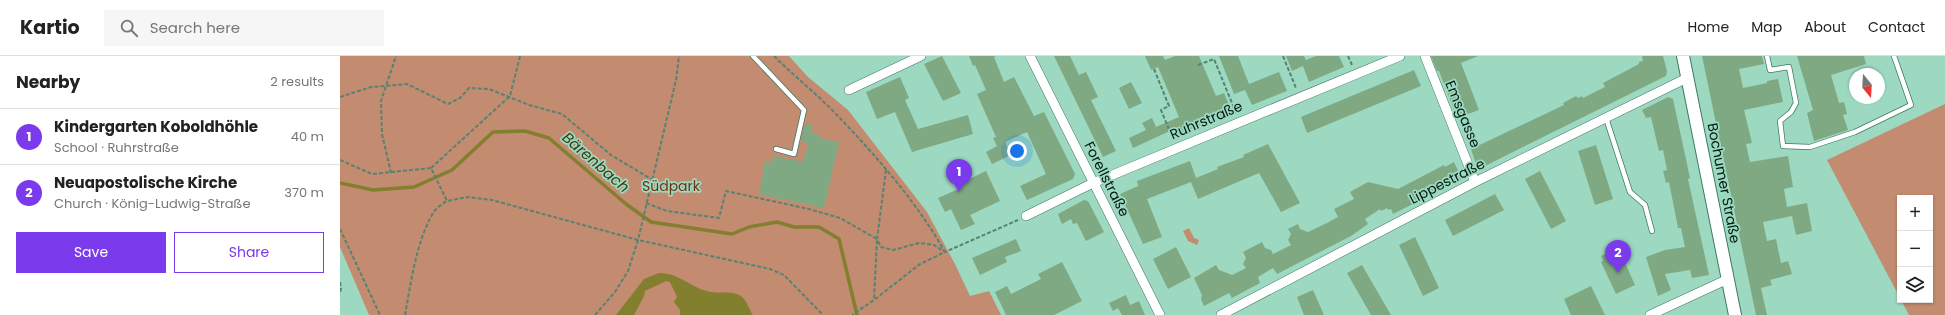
<!DOCTYPE html>
<meta charset="utf-8">
<style>
body{margin:0;font-family:Poppins,sans-serif;background:#f6f6f6;color:#222}
.controls{position:absolute;right:12px;bottom:12px;display:grid;overflow:hidden;border-radius:0px;box-shadow:0 1px 3px #0004}
.controls button{width:36px;height:36px;display:grid;place-items:center;padding:0;border:0;border-bottom:1px solid #e0e0e0;background:#fff;color:#222;font:20px sans-serif}
.compass{position:absolute;left:1509px;top:12px;width:36px;height:36px;border-radius:50%;background:#fff;box-shadow:0 1px 3px #0004;rotate:162deg}
.you{position:absolute;left:677px;top:95px;width:14px;height:14px;margin:-10px;border:3px solid #fff;border-radius:50%;background:#1a73e8;box-shadow:0 0 0 6px #1a73e833}
.badge{display:grid;place-items:center;width:26px;height:26px;border-radius:50%;background:#7c3aed;color:#fff;font-size:13px;font-weight:700}
.pin{position:absolute;translate:-50% -33px;filter:drop-shadow(0 1px 2px #0008)}
.pin::after{content:'';position:absolute;top:21px;width:14px;height:12px;background:inherit;clip-path:polygon(0 0,100% 0,50% 100%)}
.list{margin:0;padding:0;list-style:none}
h2{display:flex;justify-content:space-between;align-items:center;height:52px;margin:0;padding:0 16px;font-size:17px}
h2 small{font-size:13px;font-weight:400;color:#767676}
.list li{display:grid;grid-template-columns:26px 1fr auto;gap:12px;align-items:center;box-sizing:border-box;height:56px;padding:0 16px;border-top:1px solid #e0e0e0}
.list b{display:block;font-size:15px;white-space:nowrap}
.list p{margin:0;font-size:13px;white-space:nowrap;color:#767676}
.list em{font-size:13px;font-style:normal;color:#767676}
.actions{display:flex;gap:8px;padding:12px 16px}
.actions a{flex:1;padding:9px 0;border:1px solid #7c3aed;border-radius:0px;text-align:center;font-size:14px;color:#7c3aed}
.actions .main{background:#7c3aed;color:#fff}
.icon{flex:none;width:22px;height:22px;fill:none;stroke:currentColor;stroke-width:2;stroke-linecap:round;stroke-linejoin:round}
.map{position:relative;flex:none;width:1605px;height:259px;overflow:hidden}
header{display:flex;align-items:center;gap:24px;box-sizing:border-box;height:56px;padding:0 20px;background:#fff;border-bottom:1px solid #e0e0e0}
header strong{font-size:19px}
nav{display:flex;gap:22px;margin-inline-start:auto;font-size:14px}
.search{width:280px;height:36px;background:#f6f6f6;display:flex;align-items:center;gap:10px;box-sizing:border-box;padding:0 14px;border-radius:0px;color:#767676;font-size:15px}
main{display:flex}
aside{flex:1;background:#fff}
.map>svg:first-child{display:block}
</style>
<header>
<strong>Kartio</strong>
<div class="search"><svg class="icon" aria-label="search" viewBox="0 0 24 24"><circle cx="10" cy="10" r="6"/><path d="M15 15l6 6"/></svg>Search here</div>
<nav><a>Home</a><a>Map</a><a>About</a><a>Contact</a></nav>
</header>
<main>
<aside>
<h2>Nearby<small>2 results</small></h2>
<ul class="list">
<li><span class="badge">1</span><div><b>Kindergarten Koboldhöhle</b><p>School · Ruhrstraße</p></div><em>40 m</em></li>
<li><span class="badge">2</span><div><b>Neuapostolische Kirche</b><p>Church · König-Ludwig-Straße</p></div><em>370 m</em></li>
</ul>
<div class="actions"><a class="main">Save</a><a>Share</a></div>
</aside>
<div class="map">
<svg width="1605" height="259" viewBox="0 0 1605 259">
<rect width="100%" height="100%" fill="#9cd9c0"/>
<path fill="#c38b70" d="M0 0H449L468 21 508 54 587 156 615 208 630 240 649 235 661 259H29L0 191Z
M1605 48V259H1569L1561 244H1590V142H1560V242L1487 104Z
M849 172 854 182 859 184 857 189 848 185 843 175Z"/>
<path fill="#827f2e" d="M319 217C340 217 352 233 371 236 380 238 393 234 402 241 407 244 409 254 413 259H340V254L334 246 337 241 330 226 326 225 305 235 304 240 294 259H276L304 223Z"/>
<g fill="none" stroke-linecap="round" stroke-linejoin="round">
<path stroke="#827f2e" stroke-width="3.5" d="M0 127 33 134 74 131 112 114 153 76 185 75 209 82 286 148 311 166 392 178 409 171 437 166 454 171H479L499 183 517 259"/>
</g>
<path fill="#7fa983" d="M602 0 621 37 603 45 584 8Z
M629 0H656L654 1 664 26 674 21 694 60 704 56 735 118 733 123 687 144 680 130 706 118 687 76 665 86 671 99 652 108 646 96 657 90 653 82 656 81 637 38 646 34 635 9 633 10Z
M714 0H730L739 19 746 16 758 41 751 44 776 95 763 101Z
M805 0H823L825 4 835 0H859L876 40 884 37 892 56 880 62 879 59 863 66 864 68 835 80 832 74 793 92 789 82 806 74 802 67 812 62 816 71 839 61 818 11 811 14Z
M879 0H898L909 28 939 16 947 35 912 49 905 34 894 38Z
M946 0H964L966 4 976 0H999L1004 11 969 26 963 10 952 15Z
M1091 0H1138L1121 7 1139 54 1117 62 1099 15H1097Z
M1302 0H1323L1327 15 1326 20 1141 112 1137 111 1131 93 1224 49 1223 47 1236 40 1238 42 1242 40 1243 42 1265 31 1263 27 1299 8V6L1303 5Z
M1362 0H1422L1424 8 1399 13 1403 32 1427 27V25L1438 23 1443 46 1404 54 1412 87 1406 88 1410 106 1448 100 1453 131 1444 133 1447 151 1467 147 1472 175 1456 179 1452 160 1423 166 1427 185 1436 183 1441 207 1448 205 1452 218 1430 224 1432 229 1421 232 1427 259H1416Z
M1457 0H1524L1526 8 1491 19 1499 47 1504 46 1507 58 1503 59 1508 74 1474 85 1467 57 1473 54Z
M1074 14 1081 30 967 77 961 61Z
M560 21 569 42 565 44 578 73 628 59 633 78 572 96 555 56 537 63 526 36Z
M791 26 802 47 789 53 779 32Z
M1328 41 1333 43 1350 122 1348 123 1369 219 1352 222 1350 214 1325 218 1331 234 1318 240 1306 201 1325 194 1345 191 1341 172H1338L1329 126 1326 127 1323 115 1327 114 1323 94 1319 95 1311 61 1306 62 1302 54Z
M465 68 473 69 472 77 480 79 479 82 499 86 484 152 419 138 425 105 431 107 433 100 463 106 468 87 461 86Z
M928 88 960 147 941 156 919 117 858 143 851 126 807 143 822 181 803 188 780 138 798 130 797 125 850 105 856 122 878 113 877 111 904 101 903 99Z
M1256 89 1273 143 1255 149 1238 95Z
M1114 106 1122 123 1053 158 1051 153 1048 154 1047 152 1041 155 1040 153 1025 163 1028 168 1011 180 937 218 933 212 918 221 920 227 892 242 889 237 864 250 861 243 862 239 854 222 876 209 879 214 892 219 906 212 903 208 906 202 903 196 922 186 925 192 931 194 933 198 951 189 948 184 951 178 948 173 958 168 960 173 968 176 987 167 998 161 994 153 1014 143 1010 136 1028 126 1058 133 1104 109 1105 111Z
M646 115 660 145 630 159 635 168 621 174 611 153 605 156 598 142 621 132 619 128Z
M1200 115 1226 165 1211 173 1185 123Z
M1155 138 1164 154 1113 180 1105 164Z
M744 144 748 145 764 176 746 185 737 167 733 168 731 163 722 168 718 158Z
M1075 181 1099 232 1083 240 1059 189Z
M676 183 681 195 665 201 667 206 640 219 632 202Z
M836 191 851 221 828 233 813 203Z
M1275 193 1277 198 1280 196 1295 229 1276 238 1261 206 1263 205 1261 200Z
M722 206 742 245 714 259H666L655 236 667 230 671 238 701 223 698 218Z
M1022 209 1037 235 1051 259H1031L1007 217Z
M1251 230 1265 259H1231L1224 243Z
M973 234 984 259H964L957 241Z
M786 239 790 249 799 245 805 259H782L778 252 773 255 769 247Z"/>
<g fill="none" stroke-linecap="round" stroke-linejoin="round">
<defs>
<path id="service" d="M413 0 464 54 454 98 436 93
M1427 0 1430 14 1449 11 1456 47 1451 56 1440 65 1443 90 1470 91 1515 76 1571 49 1554 0
M1266 62 1290 136 1305 149 1312 175"/>
<path id="minor" d="M690 0 820 259
M1085 0 1135 126
M509 34 581 0
M686 160 753 127 1060 0
M881 259 1135 126 1347 22
M1310 259 1388 223"/>
<path id="secondary" d="M1343 0 1395 259"/>
</defs>
<use href="#service" stroke="#3e7963" stroke-width="6"/>
<use href="#minor" stroke="#3e7963" stroke-width="10"/>
<use href="#secondary" stroke="#3e7963" stroke-width="14"/>
<path stroke="#578372" stroke-width="2" stroke-dasharray="4 2" stroke-linecap="butt" d="M434 0C454 20 477 38 497 59 537 101 576 145 605 196L580 208 534 244 512 259
M943 0 956 32
M1008 0 1012 9
M858 9 874 3 896 57
M814 13 829 50 821 54 833 83
M0 41 31 31 67 28 108 48 120 42 129 32 149 33 189 49 222 58 271 99 311 123
M0 104 32 118 91 112 107 145 127 141 152 144 298 184 430 213 444 219 483 259
M91 112 170 40 180 0
M546 114 537 183 541 191 553 194 579 187 594 189 605 196 678 164
M51 117 42 78 41 45 56 0
M306 147 327 155 379 162 386 135 469 153 500 162 537 183 534 244
M0 173 40 259
M0 226 1 232 0 238
M65 259C71 226 76 187 93 157 96 152 102 148 107 145
M255 259 275 236 288 215 298 184 336 24 339 0"/>
<use href="#service" stroke="#fff" stroke-width="4.5"/>
<use href="#minor" stroke="#fff" stroke-width="9"/>
<use href="#secondary" stroke="#fff" stroke-width="12"/>
</g>
<g text-anchor="middle" dominant-baseline="central" stroke-width="3.5" stroke-linejoin="round" paint-order="stroke">
<g font-size="14" fill="#021a11" stroke="#9cd9c0">
<text transform="translate(1123 58) rotate(68)">Emsgasse</text>
<text transform="translate(866 64) rotate(-23)">Ruhrstraße</text>
<text transform="translate(767 123) rotate(63)">Forellstraße</text>
<text transform="translate(1107 125) rotate(-27)">Lippestraße</text>
<text transform="translate(1384 127) rotate(79)">Bochumer Straße</text>
</g>
<g font-size="14" fill="#6d3210" stroke="#9cd9c0">
<text x="331" y="130">Südpark</text>
</g>
<g font-size="15" font-style="italic" fill="#3e3c0f" stroke="#9cd9c0">
<text transform="translate(256 106) rotate(41)">Bärenbach</text>
</g>
</g>
</svg>
<div class="controls">
<button>+</button>
<button>−</button>
<button><svg class="icon" aria-label="layers" viewBox="0 0 24 24"><path d="M12 4l9 5-9 5-9-5zM3 14l9 5 9-5"/></svg></button>
</div>
<svg class="compass" viewBox="-18 -18 36 36"><path d="M0-13l5 13h-10z" fill="#e53935"/><path d="M0 13l5-13h-10z" fill="#767676"/></svg>
<div class="you"></div>
<div class="pin badge" style="left:619px;top:136px">1</div>
<div class="pin badge" style="left:1278px;top:217px">2</div>
</div>
</main>
